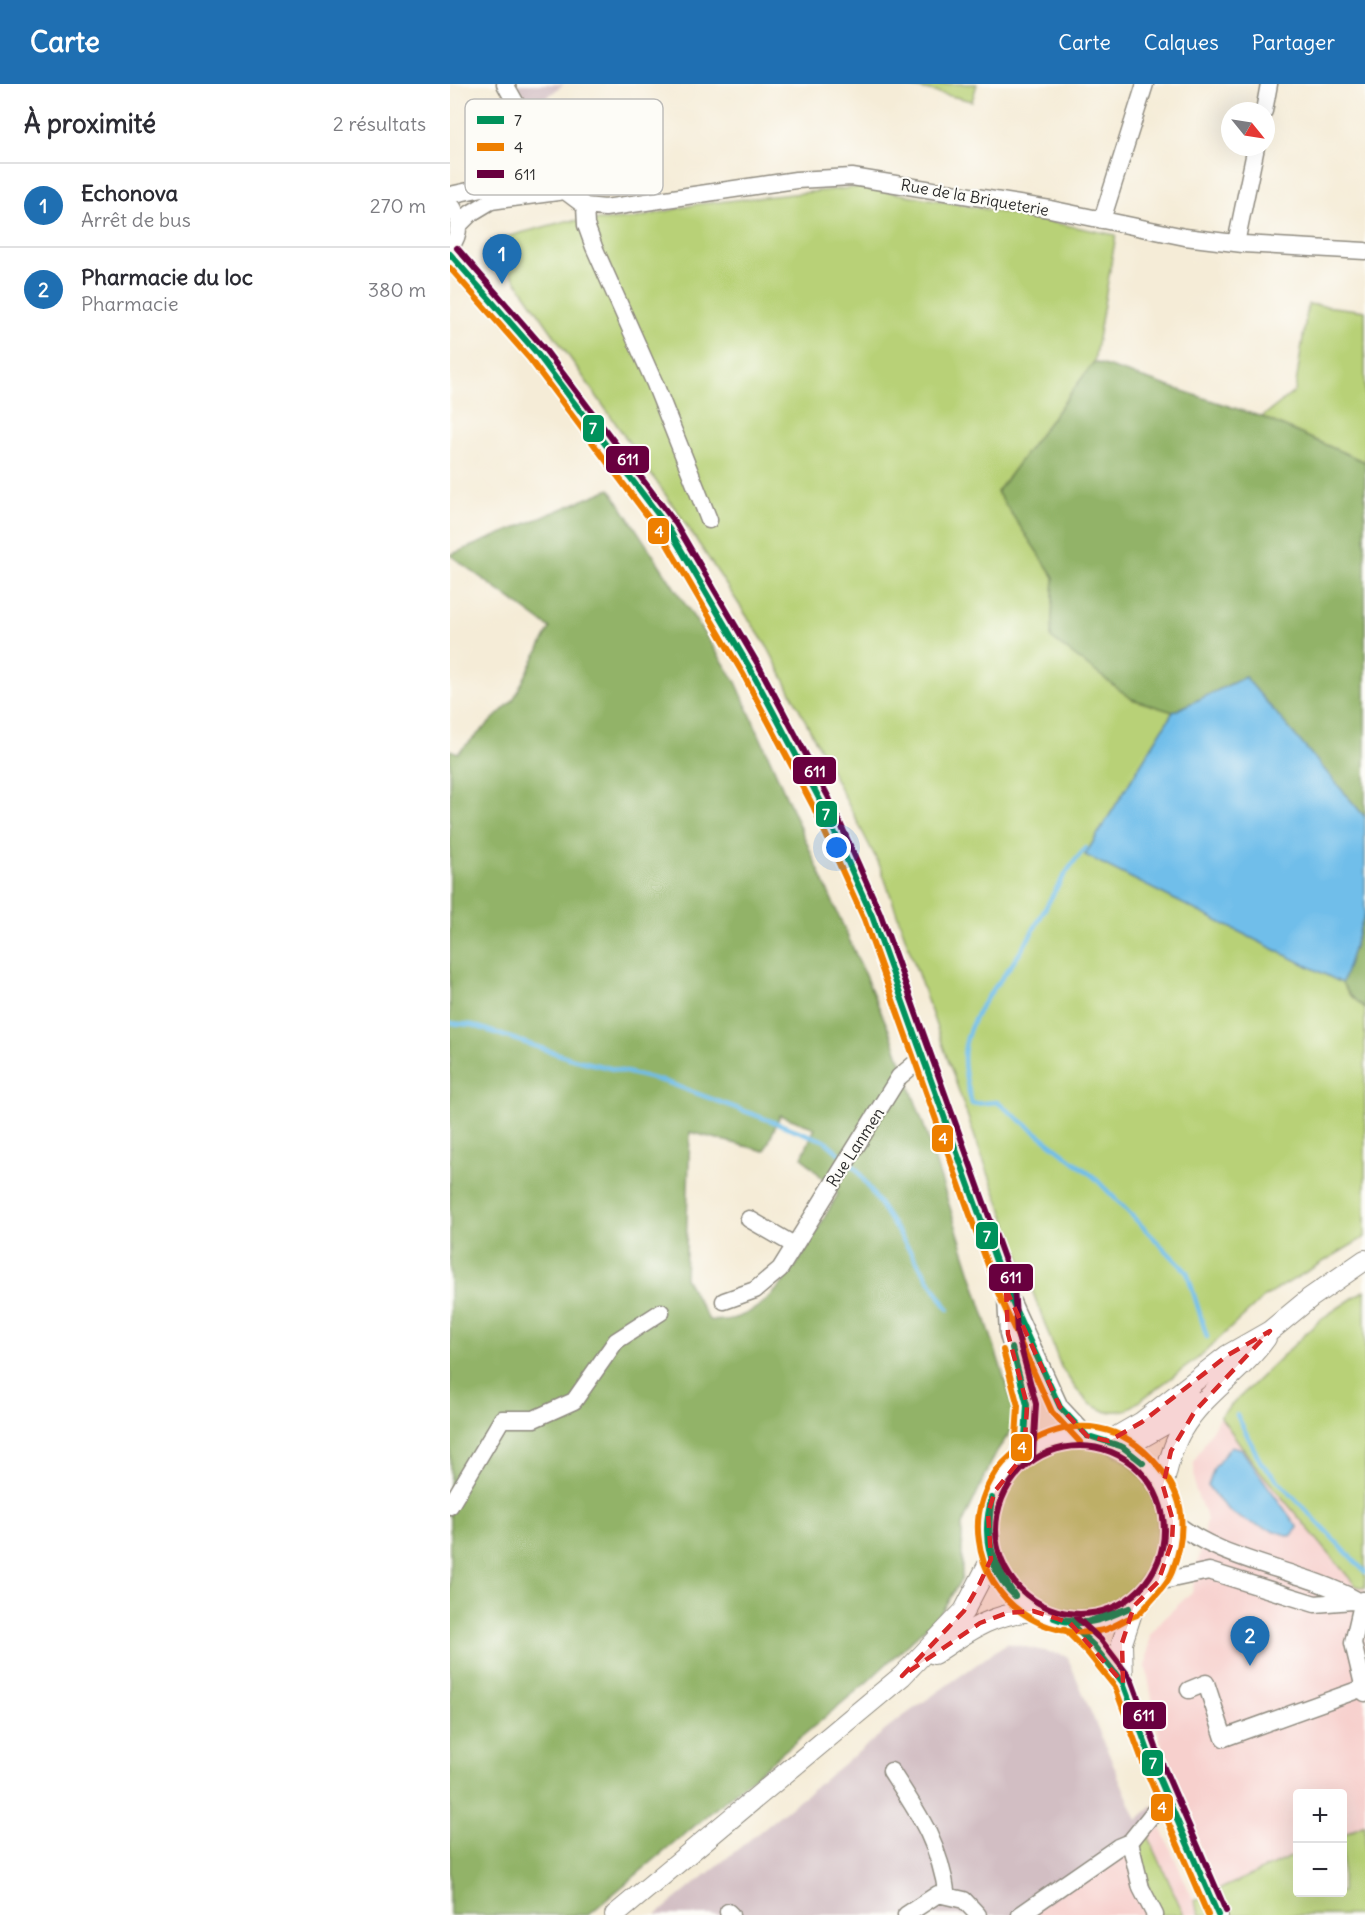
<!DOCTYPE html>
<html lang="fr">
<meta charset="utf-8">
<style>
body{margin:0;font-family:Delius,sans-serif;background:#f2f2f3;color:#2b2b33}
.controls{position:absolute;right:18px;bottom:18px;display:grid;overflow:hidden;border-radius:6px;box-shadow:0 6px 24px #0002}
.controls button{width:54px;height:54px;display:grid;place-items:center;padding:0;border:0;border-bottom:2px solid #e1e1e2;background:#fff;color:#2b2b33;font:30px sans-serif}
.compass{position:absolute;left:771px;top:18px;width:54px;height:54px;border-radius:50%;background:#fff;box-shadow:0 6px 24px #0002;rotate:120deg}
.you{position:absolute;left:387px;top:764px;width:21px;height:21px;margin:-15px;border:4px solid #fff;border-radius:50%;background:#1a73e8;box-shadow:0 0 0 9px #1a73e833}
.badge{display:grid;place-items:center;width:39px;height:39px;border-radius:50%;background:#1f6fb2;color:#fff;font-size:20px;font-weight:700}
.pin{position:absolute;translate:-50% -50px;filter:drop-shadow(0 2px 3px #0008)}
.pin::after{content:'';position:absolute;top:32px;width:21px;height:18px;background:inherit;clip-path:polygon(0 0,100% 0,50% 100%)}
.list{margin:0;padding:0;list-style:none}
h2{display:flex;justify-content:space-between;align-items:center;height:78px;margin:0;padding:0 24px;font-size:26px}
h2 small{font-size:20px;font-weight:400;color:#7c7c81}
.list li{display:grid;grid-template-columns:39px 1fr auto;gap:18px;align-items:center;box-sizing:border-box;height:84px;padding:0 24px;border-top:2px solid #e1e1e2}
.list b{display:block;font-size:22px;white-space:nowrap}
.list p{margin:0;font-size:20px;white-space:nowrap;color:#7c7c81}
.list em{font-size:20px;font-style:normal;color:#7c7c81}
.map{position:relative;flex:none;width:915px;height:1831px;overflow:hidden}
header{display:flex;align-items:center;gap:36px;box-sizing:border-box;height:84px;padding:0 30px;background:#1f6fb2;color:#fff}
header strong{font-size:28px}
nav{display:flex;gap:33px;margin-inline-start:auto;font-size:21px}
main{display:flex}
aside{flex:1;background:#fff}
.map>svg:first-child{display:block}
</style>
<header>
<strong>Carte</strong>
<nav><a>Carte</a><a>Calques</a><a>Partager</a></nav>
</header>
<main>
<aside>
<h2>À proximité<small>2 résultats</small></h2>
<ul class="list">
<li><span class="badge">1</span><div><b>Echonova</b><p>Arrêt de bus</p></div><em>270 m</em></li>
<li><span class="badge">2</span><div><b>Pharmacie du loc</b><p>Pharmacie</p></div><em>380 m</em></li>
</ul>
</aside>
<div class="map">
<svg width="915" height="1831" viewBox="0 0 915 1831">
<rect width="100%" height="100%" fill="#fdfcf7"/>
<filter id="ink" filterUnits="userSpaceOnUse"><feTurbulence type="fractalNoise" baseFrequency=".0167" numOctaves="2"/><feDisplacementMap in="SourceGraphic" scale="12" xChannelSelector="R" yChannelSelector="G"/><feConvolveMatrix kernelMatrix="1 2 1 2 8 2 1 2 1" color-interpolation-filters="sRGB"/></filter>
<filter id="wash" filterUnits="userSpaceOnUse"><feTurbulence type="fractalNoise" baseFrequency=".008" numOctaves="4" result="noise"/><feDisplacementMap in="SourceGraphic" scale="24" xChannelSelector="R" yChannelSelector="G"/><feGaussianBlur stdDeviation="1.35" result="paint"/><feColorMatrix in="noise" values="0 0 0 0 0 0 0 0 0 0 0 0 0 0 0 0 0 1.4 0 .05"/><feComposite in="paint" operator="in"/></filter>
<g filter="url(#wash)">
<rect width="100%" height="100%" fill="#f5ecd7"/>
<path fill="#f7d0cd" d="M770 1332 805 1381 906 1502 915 1504V1741L893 1751 892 1710H848L847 1770 766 1806 710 1656 696 1583 700 1551 713 1535 742 1508 757 1435 745 1405 744 1378Z
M710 1741 750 1831H580L691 1755Z"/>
<path fill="#d2bec3" d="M66 0H114L83 24Z
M557 1559 617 1572 687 1736 703 1722 710 1741 580 1831H206L452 1633Z"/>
<path fill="#b8d177" stroke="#727e51" stroke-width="1.5" d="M450 0H527L522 17Z
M409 103 510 120 666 151 644 278 547 408 604 493 601 554 682 615 723 628 635 771 892 899 899 910 915 924V1153L814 1213 747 1275 677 1326 657 1328 640 1320 626 1305 611 1283 528 1062 431 784 318 564 229 430 48 171V155L116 137 182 135 248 120Z
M858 220 915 227V378L812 333 845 307Z
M915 1206V1504L906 1502 805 1381 770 1332 871 1235Z
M542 1443a83 83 0 1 1 166 0a83 83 0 1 1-166 0Z
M915 1741V1831H750L744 1817 847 1770 848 1808H892L893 1751Z
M696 1747 734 1831H709C700 1806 682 1773 696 1747Z"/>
<path fill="#92b368" stroke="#5e6f4a" stroke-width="1.5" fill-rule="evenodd" d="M644 278 812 333 915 378V733L795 593 723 628 682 615 601 554 604 493 547 408Z
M160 405 286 598 442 953 473 1039 568 1337 547 1367 512 1441V1494L490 1530 417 1598 138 1831H0V666L8 669 63 616 100 544 0 471ZM330 1031 365 1044 352 1073 388 1110C360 1156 323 1245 259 1236L235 1194 240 1048 315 1067Z
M915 829V924L899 910 892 899Z"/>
<path fill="#6fbeea" stroke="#4d748a" stroke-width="1.5" d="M795 593 915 733V829L892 899 635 771 723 628Z
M781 1362 791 1365 848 1444 841 1452C801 1439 783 1439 758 1402L764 1384Z"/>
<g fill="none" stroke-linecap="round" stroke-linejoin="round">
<path stroke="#6fbeea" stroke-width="4.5" d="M636 764C605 796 591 839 565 876 546 904 522 926 515 962 512 982 517 1000 522 1020L547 1018 644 1093 737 1188 757 1253
M0 939 22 941 123 975 216 998 375 1057 406 1084 498 1225
M787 1331 811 1379 915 1488"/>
</g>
</g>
<g filter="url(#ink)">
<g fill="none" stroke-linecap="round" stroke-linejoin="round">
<defs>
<path id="minor" d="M55 0 115 107 135 122 155 124 346 96 402 93 600 125 735 153 793 160 915 167
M814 27 819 0
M0 111 51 100 96 77
M0 119C11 133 11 150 0 164
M135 122 136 141 144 163 205 300 259 436
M652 136 695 0
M8 142 21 129 41 117 115 107
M786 159 806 63
M0 170 86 268 219 445 301 586 371 718 422 832 459 930 556 1205 610 1323 637 1352
M299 1135 344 1161
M556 1215 558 1250 577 1321 574 1371
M274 1217 305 1206 330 1185 449 993 474 972
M0 1422 52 1335H84L124 1317 166 1257 211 1228
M723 1437C770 1477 849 1485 905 1515
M708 1498 759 1487 865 1520 915 1516
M913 1516 903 1559 915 1609
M739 1606 756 1599 774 1654 913 1604
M441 1687C469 1730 490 1760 497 1812
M680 1758 691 1804 705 1831
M278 1828 281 1831
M456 1831 488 1810 514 1816 528 1831
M570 1831 668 1763 680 1758 716 1713"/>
<path id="major" d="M537 1446a93 93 0 1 1 186 0a93 93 0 1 1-186 0Z
M659 1357 692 1338 778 1271 820 1247 860 1214 915 1176
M675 1363 712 1342 744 1317
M713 1402C718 1382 722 1363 732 1346 753 1310 792 1288 816 1254
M620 1539 644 1562 673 1599 703 1680 768 1831
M484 1570C519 1547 540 1530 583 1527
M673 1599 672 1559 684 1522
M165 1831 452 1592 514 1527 541 1475"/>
</defs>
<use href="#minor" stroke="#908c81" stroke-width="19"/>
<use href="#major" stroke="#908c81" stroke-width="22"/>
<use href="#minor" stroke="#fff" stroke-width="16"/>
<use href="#major" stroke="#fff" stroke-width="20"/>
<defs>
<path id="bus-1" d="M0 170 86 268 219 445 301 586 371 718 422 832 556 1205 610 1323 637 1352
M562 1264 577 1321 574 1371
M642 1353 673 1363 693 1379
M642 1353 671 1362 693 1379
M542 1414C535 1459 541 1475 565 1512
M542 1414C531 1449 538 1487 565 1512
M604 1534 636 1538 679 1524
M604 1534C631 1545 654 1536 679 1524
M620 1539 644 1562 673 1599 703 1680 768 1831"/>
<path id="bus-2" d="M0 184 79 274 211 450 293 590 363 722 414 835 548 1209 602 1328 630 1358
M553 1266 568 1322 565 1370
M687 1531C676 1534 665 1543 654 1546 595 1559 536 1517 529 1457 525 1433 532 1409 546 1388 556 1374 565 1368 579 1359 626 1331 674 1340 708 1382 719 1395 730 1413 731 1431 733 1450 729 1470 722 1488 716 1503 701 1516 691 1528
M614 1545 637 1568 665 1603 695 1684 758 1831"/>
<path id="bus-3" d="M7 164 93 263 226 440 309 582 379 714 430 829 564 1202 567 1249 586 1320 583 1372
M546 1446a84 84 0 1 1 168 0a84 84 0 1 1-168 0Z
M626 1533 651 1556 681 1595 711 1677 776 1827"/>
</defs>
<use href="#bus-1" stroke="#fdfcf7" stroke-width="10"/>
<use href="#bus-2" stroke="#fdfcf7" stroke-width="10"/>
<use href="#bus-3" stroke="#fdfcf7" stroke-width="10"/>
<use href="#bus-1" stroke="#00925b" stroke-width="6"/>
<use href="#bus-2" stroke="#ee7f00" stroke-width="6"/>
<use href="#bus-3" stroke="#69003f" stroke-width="6"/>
</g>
</g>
<path fill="#d62828" fill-opacity="0.2" stroke="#d62828" stroke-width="4.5" stroke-dasharray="12 8" stroke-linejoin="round" d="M556 1205 610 1323 637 1352 659 1357 692 1338 778 1271 820 1247 745 1327 721 1367 713 1402 723 1437 722 1458 708 1498 684 1522 672 1559 673 1599 620 1539 583 1527 557 1529 530 1539 452 1592 514 1527 529 1501 541 1475 538 1429 545 1407 574 1371 577 1321 558 1250Z"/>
<g text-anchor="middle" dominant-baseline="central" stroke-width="4.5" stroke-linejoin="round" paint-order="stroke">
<g font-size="16" fill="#2b2b2b" stroke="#fdfcf7">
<text transform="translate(525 113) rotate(10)">Rue de la Briqueterie</text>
<text transform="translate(405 1063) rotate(-57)">Rue Lanmen</text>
</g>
</g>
<rect x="15" y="15" width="198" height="96" rx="9" fill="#fdfcf7" stroke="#bebdba" stroke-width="1.5"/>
<rect x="27" y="32" width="27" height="8" fill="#00925b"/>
<rect x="27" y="59" width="27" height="8" fill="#ee7f00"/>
<rect x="27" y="86" width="27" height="8" fill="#69003f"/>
<g font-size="16" fill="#2b2b2b">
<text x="64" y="42">7</text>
<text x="64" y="69">4</text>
<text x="64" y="96">611</text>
</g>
<g stroke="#fdfcf7" stroke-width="2">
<rect x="132" y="330" width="23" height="29" rx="6" fill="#00925b"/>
<rect x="155" y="361" width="45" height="29" rx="6" fill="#69003f"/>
<rect x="197" y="433" width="23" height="28" rx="6" fill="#ee7f00"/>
<rect x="342" y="672" width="45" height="29" rx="6" fill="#69003f"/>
<rect x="365" y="716" width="23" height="28" rx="6" fill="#00925b"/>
<rect x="481" y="1040" width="23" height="29" rx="6" fill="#ee7f00"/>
<rect x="525" y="1137" width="24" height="29" rx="6" fill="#00925b"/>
<rect x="538" y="1179" width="46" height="29" rx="6" fill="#69003f"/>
<rect x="560" y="1349" width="23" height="29" rx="6" fill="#ee7f00"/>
<rect x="672" y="1617" width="45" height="29" rx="6" fill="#69003f"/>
<rect x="691" y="1665" width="23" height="28" rx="6" fill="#00925b"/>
<rect x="700" y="1709" width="24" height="29" rx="6" fill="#ee7f00"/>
</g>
<g font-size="16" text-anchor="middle" font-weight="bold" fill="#fff">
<text x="143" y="350">7</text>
<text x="178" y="381">611</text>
<text x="209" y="453">4</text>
<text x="365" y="693">611</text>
<text x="376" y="736">7</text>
<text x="493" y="1060">4</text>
<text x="537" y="1158">7</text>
<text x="561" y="1199">611</text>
<text x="572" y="1369">4</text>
<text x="694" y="1637">611</text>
<text x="703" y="1685">7</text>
<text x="712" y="1729">4</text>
</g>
</svg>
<div class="controls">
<button>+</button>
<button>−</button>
</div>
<svg class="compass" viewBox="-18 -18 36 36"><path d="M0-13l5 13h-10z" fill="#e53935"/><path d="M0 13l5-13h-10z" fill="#7c7c81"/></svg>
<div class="you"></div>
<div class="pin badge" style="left:52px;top:200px">1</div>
<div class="pin badge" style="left:800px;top:1582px">2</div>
</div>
</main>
